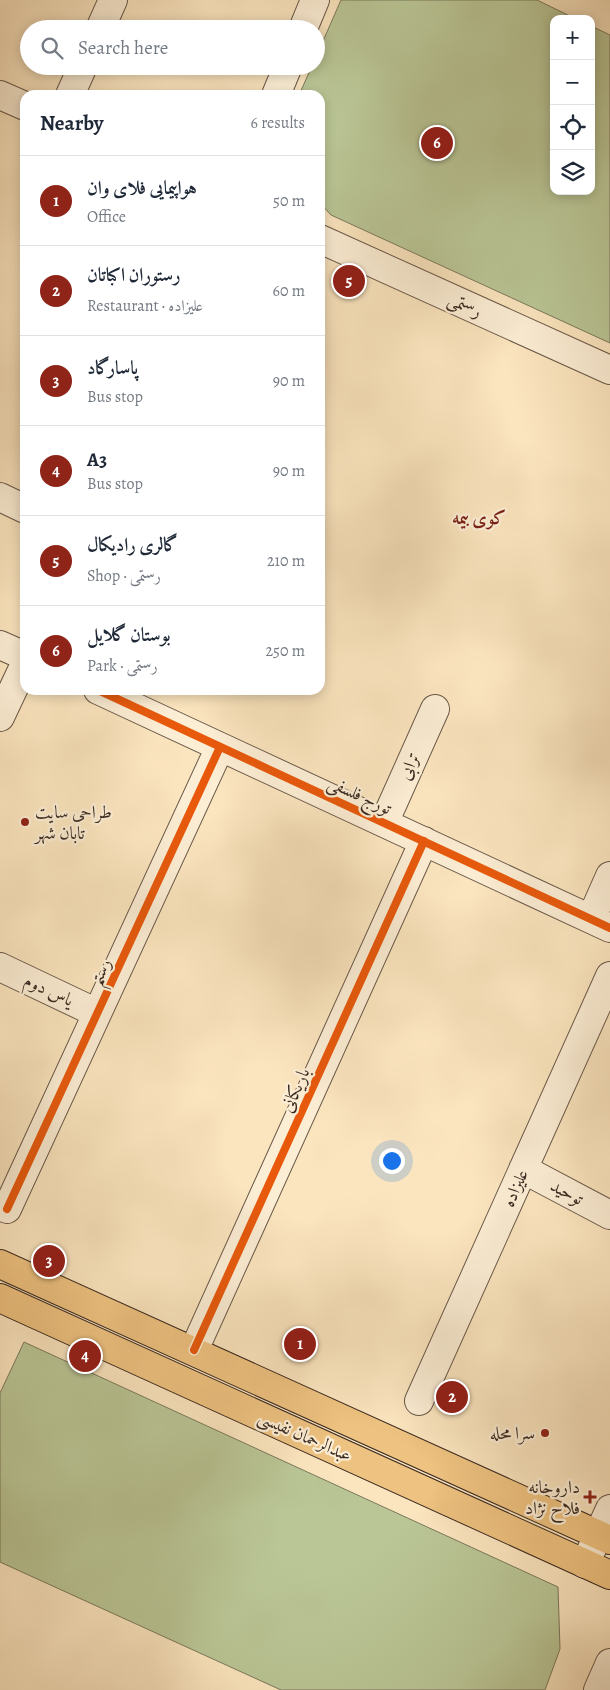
<!DOCTYPE html>
<meta charset="utf-8">
<style>
body{margin:0;font-family:Alegreya,Amiri,serif;background:#f2f2f3;color:#1f2937}
.controls{position:absolute;right:15px;top:15px;display:grid;overflow:hidden;border-radius:10px;box-shadow:0 2px 12px #0003}
.controls button{width:45px;height:45px;display:grid;place-items:center;padding:0;border:0;border-bottom:1px solid #e0e1e3;background:#fff;color:#1f2937;font:25px sans-serif}
.you{position:absolute;left:391px;top:1160px;width:18px;height:18px;margin:-12px;border:4px solid #fff;border-radius:50%;background:#1a73e8;box-shadow:0 0 0 8px #1a73e833}
.badge{display:grid;place-items:center;width:32px;height:32px;border-radius:50%;background:#8f2418;color:#fff;font-size:16px;font-weight:700}
.pin{position:absolute;translate:-50% -50%;border:2px solid #fff;box-shadow:0 1px 5px #0006}
.list{margin:0;padding:0;list-style:none}
h2{display:flex;justify-content:space-between;align-items:center;height:65px;margin:0;padding:0 20px;font-size:21px}
h2 small{font-size:16px;font-weight:400;color:#747a83}
.list li{display:grid;grid-template-columns:32px 1fr auto;gap:15px;align-items:center;box-sizing:border-box;height:90px;padding:0 20px;border-top:1px solid #e0e1e3}
.list b{display:block;font-size:19px;white-space:nowrap}
.list p{margin:0;font-size:16px;white-space:nowrap;color:#747a83}
.list em{font-size:16px;font-style:normal;color:#747a83}
.icon{flex:none;width:28px;height:28px;fill:none;stroke:currentColor;stroke-width:2;stroke-linecap:round;stroke-linejoin:round}
.map{position:relative;flex:none;width:610px;height:1690px;overflow:hidden}
.search{position:absolute;background:#fff;box-shadow:0 2px 12px #0003;left:20px;top:20px;width:305px;height:55px;display:flex;align-items:center;gap:12px;box-sizing:border-box;padding:0 18px;border-radius:28px;color:#747a83;font-size:19px}
.panel{position:absolute;background:#fff;box-shadow:0 2px 12px #0003;left:20px;top:90px;width:305px;height:605px;border-radius:15px}
.map>svg:first-child{display:block}
</style>
<div class="map">
<svg width="610" height="1690" viewBox="0 0 610 1690">
<rect width="100%" height="100%" fill="#fbe5bf"/>
<filter id="stains"><feTurbulence type="fractalNoise" baseFrequency=".004" numOctaves="4"/><feColorMatrix values="0 0 0 0 .2 0 0 0 0 .09 0 0 0 0 .02 0 0 0 .5 -.17"/></filter>
<radialGradient id="worn" r=".72"><stop offset=".6" stop-color="#630" stop-opacity="0"/><stop offset="1" stop-color="#630" stop-opacity=".3"/></radialGradient>
<path fill="#bac696" stroke="#7a785c" d="M341 0H537L576 19H554V191H591V26L610 35V343L331 215 320 203V95H299L312 66H316V57Z
M24 1342 558 1587 560 1649 545 1690H281L0 1562V1393Z"/>
<g fill="none" stroke-linecap="round" stroke-linejoin="round">
<defs>
<path id="minor" d="M100 29 113 0
M303 29 315 0
M0 95 25 106
M70 95 83 66
M276 95 288 66
M320 239 610 370
M0 497 25 509
M0 645 25 656
M98 690 610 928
M0 717 25 664
M384 823 435 709
M591 919 610 876
M0 967 97 1013
M523 1169 610 1215
M7 1209 220 747
M194 1350 424 841
M419 1401 610 976
M585 1564 610 1509
M598 1690 610 1663"/>
<path id="major" d="M0 1264 610 1540
M0 1298 610 1575"/>
</defs>
<use href="#minor" stroke="#6a5948" stroke-width="30"/>
<use href="#major" stroke="#3a2a21" stroke-width="30"/>
<use href="#minor" stroke="#fceed5" stroke-width="28"/>
<use href="#major" stroke="#eec280" stroke-width="28"/>
<defs>
<path id="cycleway" d="M98 690 610 928
M7 1209 220 747
M194 1350 424 841"/>
</defs>
<use href="#cycleway" stroke="#fceed5" stroke-width="11"/>
<use href="#cycleway" stroke="#e8590c" stroke-width="8"/>
</g>
<g fill="#8f2418" stroke="#fceed5" stroke-width="2">
<circle cx="25" cy="822" r="5"/>
<circle cx="545" cy="1433" r="5"/>
<path d="M587.5 1489.5h5v5h5v5h-5v5h-5v-5h-5v-5h5z"/>
</g>
<g text-anchor="middle" dominant-baseline="central" stroke-width="4.5" stroke-linejoin="round" paint-order="stroke">
<g font-size="18" fill="#3a2a21" stroke="#fceed5">
<text transform="translate(465 305) rotate(24)">رستمی</text>
<text transform="translate(409 766) rotate(-66)">ترابی</text>
<text transform="translate(360 795) rotate(25)">تورج فلسفی</text>
<text transform="translate(100 972) rotate(-65)">رستم</text>
<text transform="translate(49 990) rotate(25)">یاس دوم</text>
<text transform="translate(295 1090) rotate(-66)">باریکانی</text>
<text transform="translate(515 1188) rotate(-66)">علیزاده</text>
<text transform="translate(567 1192) rotate(28)">توحید</text>
<text transform="translate(305 1436) rotate(24)">عبدالرحمان نفیسی</text>
</g>
<g font-size="18" fill="#3a2a21" stroke="#fceed5" text-anchor="end">
<text x="35" y="812" text-anchor="start">طراحی سایت<tspan x="35" dy="21">تابان شهر</tspan></text>
<text x="535" y="1433">سرا محله</text>
<text x="580" y="1487">داروخانه<tspan x="580" dy="21">فلاح نژاد</tspan></text>
</g>
<g font-size="19" font-weight="bold" fill="#7a1f14" stroke="#fceed5">
<text x="479" y="518">کوی بیمه</text>
</g>
</g>
<rect width="100%" height="100%" filter="url(#stains)"/>
<rect width="100%" height="100%" fill="url(#worn)"/>
</svg>
<div class="controls">
<button>+</button>
<button>−</button>
<button><svg class="icon" aria-label="locate" viewBox="0 0 24 24"><circle cx="12" cy="12" r="6"/><path d="M12 2v4M12 18v4M2 12h4M18 12h4"/></svg></button>
<button><svg class="icon" aria-label="layers" viewBox="0 0 24 24"><path d="M12 4l9 5-9 5-9-5zM3 14l9 5 9-5"/></svg></button>
</div>
<div class="you"></div>
<div class="pin badge" style="left:300px;top:1344px">1</div>
<div class="pin badge" style="left:452px;top:1397px">2</div>
<div class="pin badge" style="left:49px;top:1261px">3</div>
<div class="pin badge" style="left:85px;top:1356px">4</div>
<div class="pin badge" style="left:349px;top:281px">5</div>
<div class="pin badge" style="left:437px;top:143px">6</div>
<div class="search"><svg class="icon" aria-label="search" viewBox="0 0 24 24"><circle cx="10" cy="10" r="6"/><path d="M15 15l6 6"/></svg>Search here</div>
<section class="panel">
<h2>Nearby<small>6 results</small></h2>
<ul class="list">
<li><span class="badge">1</span><div><b>هواپیمایی فلای وان</b><p>Office</p></div><em>50 m</em></li>
<li><span class="badge">2</span><div><b>رستوران اکباتان</b><p>Restaurant · علیزاده</p></div><em>60 m</em></li>
<li><span class="badge">3</span><div><b>پاسارگاد</b><p>Bus stop</p></div><em>90 m</em></li>
<li><span class="badge">4</span><div><b>A3</b><p>Bus stop</p></div><em>90 m</em></li>
<li><span class="badge">5</span><div><b>گالری رادیکال</b><p>Shop · رستمی</p></div><em>210 m</em></li>
<li><span class="badge">6</span><div><b>بوستان گلایل</b><p>Park · رستمی</p></div><em>250 m</em></li>
</ul>
</section>
</div>
